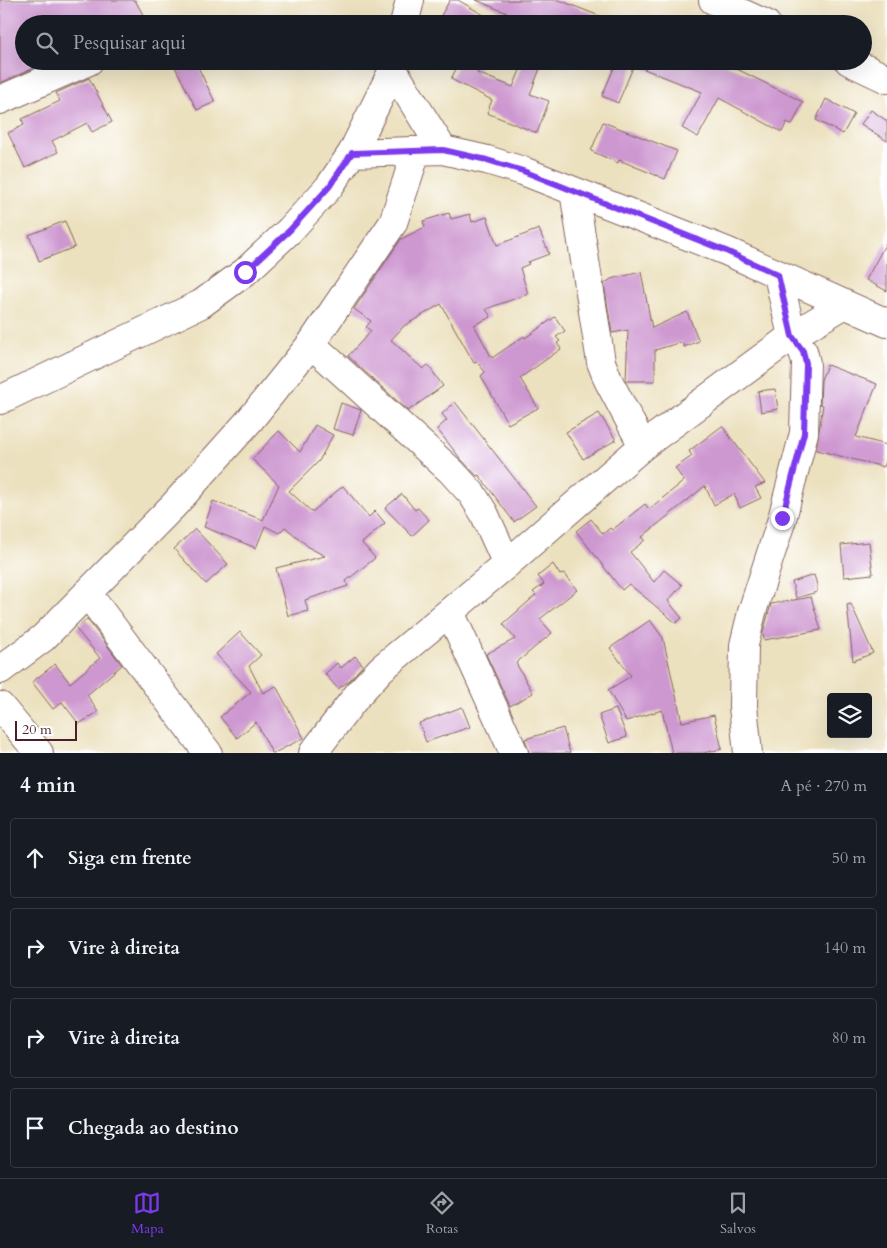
<!DOCTYPE html>
<html lang="pt">
<meta charset="utf-8">
<style>
body{margin:0;font-family:Cardo,serif;background:#20242c;color:#f1f3f6}
.controls{position:absolute;right:15px;bottom:15px;display:grid;overflow:hidden;border-radius:5px;box-shadow:0 5px 20px #0002}
.controls button{width:45px;height:45px;display:grid;place-items:center;padding:0;border:0;border-bottom:1px solid #363941;background:#171b24;color:#f1f3f6;font:25px sans-serif}
.scale{position:absolute;left:15px;bottom:12px;width:62px;box-sizing:border-box;padding-left:5px;border:2px solid #4a1f2b;border-top:0;font-size:14px;line-height:18px;white-space:nowrap;color:#4a1f2b;-webkit-text-stroke:4px #fff;paint-order:stroke}
.stop{position:absolute;width:15px;height:15px;margin:-11px;border:4px solid #7c3aed;border-radius:50%;background:#fff}
.stop.end{background:#7c3aed;border-color:#fff;box-shadow:0 1px 5px #0008}
.list{margin:0;padding:0;list-style:none}
h2{display:flex;justify-content:space-between;align-items:center;height:65px;margin:0;padding:0 20px;font-size:21px}
h2 small{font-size:16px;font-weight:400;color:#9ea1a6}
.list li{display:grid;grid-template-columns:32px 1fr auto;gap:15px;align-items:center;box-sizing:border-box;height:80px;margin:0 10px 10px;padding:0 10px;border:1px solid #363941;border-radius:5px}
.list b{display:block;font-size:19px;white-space:nowrap}
.list em{font-size:16px;font-style:normal;color:#9ea1a6}
.icon{flex:none;width:28px;height:28px;fill:none;stroke:currentColor;stroke-width:2;stroke-linecap:round;stroke-linejoin:round}
.map{position:relative;flex:none;width:887px;height:753px;overflow:hidden}
.search{position:absolute;background:#171b24;box-shadow:0 5px 20px #0002;left:15px;right:15px;top:15px;height:55px;display:flex;align-items:center;gap:12px;box-sizing:border-box;padding:0 18px;border-radius:28px;color:#9ea1a6;font-size:19px}
.sheet{height:425px;background:#171b24}
nav{display:flex;justify-content:space-around;align-items:center;box-sizing:border-box;height:70px;border-top:1px solid #363941;background:#171b24;font-size:14px;color:#9ea1a6}
nav a{display:grid;justify-items:center;gap:2px}
nav .on{color:#7c3aed}
.map>svg:first-child{display:block}
</style>
<div class="map">
<svg width="887" height="753" viewBox="0 0 887 753">
<rect width="100%" height="100%" fill="#fff"/>
<filter id="ink" filterUnits="userSpaceOnUse"><feTurbulence type="fractalNoise" baseFrequency=".02" numOctaves="2"/><feDisplacementMap in="SourceGraphic" scale="10" xChannelSelector="R" yChannelSelector="G"/><feConvolveMatrix kernelMatrix="1 2 1 2 8 2 1 2 1" color-interpolation-filters="sRGB"/></filter>
<filter id="wash" filterUnits="userSpaceOnUse"><feTurbulence type="fractalNoise" baseFrequency=".0096" numOctaves="4" result="noise"/><feDisplacementMap in="SourceGraphic" scale="20" xChannelSelector="R" yChannelSelector="G"/><feGaussianBlur stdDeviation="1.12" result="paint"/><feColorMatrix in="noise" values="0 0 0 0 0 0 0 0 0 0 0 0 0 0 0 0 0 1.4 0 .05"/><feComposite in="paint" operator="in"/></filter>
<g filter="url(#wash)">
<rect width="100%" height="100%" fill="#ece1bf"/>
<g id="blocks">
<path fill="#cd97d0" d="M0 0H135L148 24H24V61H50L0 83Z
M450 0H458L499 24H436Z
M476 0H559L617 23 533 24Z
M186 61H195L215 102 197 110 175 67Z
M460 61H465L480 68 477 73 513 87 524 61H543L530 94 549 101 537 133 487 113 492 100 451 79Z
M617 61H717L741 71 803 102 792 125 787 122 782 132 719 98 698 137 682 128 702 92 634 65 618 103 602 96Z
M89 78 112 122 92 132 87 123 52 141 58 152 25 168 8 133 24 125 22 119 60 101 56 93Z
M826 99 854 114 843 134 816 120Z
M871 110 887 121V141L861 124Z
M603 122 677 151 665 179 619 160 618 163 591 151Z
M449 213 451 219 470 214 472 222 487 217 497 245 539 229 549 254 528 262 529 264 520 268 528 294 486 309 491 317 474 325 492 358 524 336 525 338 555 317 565 331 556 337 560 341 557 343 561 349 520 378 538 408 508 424 481 376 485 372 477 362 474 363 441 304 404 326 391 340 423 369 428 365 443 386 408 411 348 356 371 331 366 327 371 321 354 309 401 239 425 227 423 221Z
M65 221 75 247 39 261 29 235Z
M887 241V291L866 280Z
M641 272 652 328 687 312 699 341 684 347 682 342 655 350V381H626L628 330 612 333 604 284 611 279Z
M827 365 877 384 856 437 887 445V457L884 467 816 450 823 405 820 404 821 380Z
M775 389 778 409 761 412 758 391Z
M455 402 536 506 514 522 479 475 477 476 460 458 437 429 447 420 442 414Z
M341 403 361 410 353 435 333 429Z
M599 413 616 440 583 459 566 432Z
M315 425 333 435 319 461 289 491 312 512 343 486 369 517 375 511 385 523 362 543 375 558 346 581 348 586 305 600 308 611 288 616 276 568 325 556 310 548 285 527 279 533 265 526 256 548 204 527 213 501 263 520 279 485 252 459 279 431 300 452Z
M722 426 765 483 755 487 761 498 740 508 734 494 714 505 705 486 642 537 645 540 630 552 654 582 664 570 682 585 668 601 682 618 676 623 629 584 622 590 576 531 591 519 603 534 610 528 612 530 645 504 649 509 684 481 675 468 692 456 689 451Z
M402 494 415 510 418 508 429 520 412 536 385 508Z
M195 529 228 564 206 584 174 549Z
M869 542 873 574 844 577 841 545Z
M553 564 560 575 564 573 577 590 540 619 552 633 516 663 533 693 510 706 486 654 515 639 503 624 536 595 533 592 544 584 538 576Z
M814 575 817 585V592L796 598 792 582Z
M811 597 821 630 764 640 763 633 771 604Z
M851 604 873 653 853 661 847 605Z
M87 619 122 665 87 695 98 712 79 724 62 702 53 709 32 682 55 664 70 683 100 658 76 629Z
M650 620 663 638 682 722 714 715 722 749 703 753H672L662 710 626 721 608 690 631 676 610 648Z
M240 632 261 655 249 666 263 693 276 686 304 738 274 753H272L256 722 237 738 220 717 251 692 216 654Z
M355 656 363 665 350 680 338 689 325 674 337 663 341 668Z
M462 707 470 727 426 742 419 723Z
M616 709 627 737 609 743 599 715Z
M563 728 570 753H529L525 739Z"/>
</g>
</g>
<g filter="url(#ink)">
<use href="#blocks" fill-opacity="0" stroke="#83635f" stroke-width="1"/>
<g fill="none" stroke-linecap="round" stroke-linejoin="round">
<defs>
<path id="minor" d="M713 0 766 24
M404 24 410 0
M849 61 887 79
M393 70 443 150
M0 100 89 61
M352 153 443 150 487 160 523 171 726 251 887 323
M574 191 601 362 608 380 643 446
M311 344 451 471 472 494 484 513 507 564
M0 400 201 304 245 272 290 230 329 187 352 153 393 70 395 61
M87 593 208 753
M450 612 514 753
M0 670 43 638 174 505 249 421 311 344 393 223 416 152
M0 706 39 753
M313 753 359 693 381 669 507 564 643 446 792 336 845 304
M748 753 743 706 744 645 752 612 782 519 804 433 806 363 803 351 792 336 778 275"/>
</defs>
<use href="#minor" stroke="#83635f" stroke-width="30"/>
<use href="#minor" stroke="#fff" stroke-width="28"/>
</g>
</g>
<g fill="none" stroke-linecap="round" stroke-linejoin="round" filter="url(#ink)">
<path stroke="#7c3aed" stroke-width="6" d="M245 272 290 230 329 187 352 153 443 150 487 160 523 171 726 251 778 275 792 336 803 351 806 363 804 433 782 518"/>
</g>
</svg>
<div class="controls">
<button><svg class="icon" aria-label="layers" viewBox="0 0 24 24"><path d="M12 4l9 5-9 5-9-5zM3 14l9 5 9-5"/></svg></button>
</div>
<div class="scale">20 m</div>
<div class="stop" style="left:245px;top:272px"></div>
<div class="stop end" style="left:782px;top:518px"></div>
<div class="search"><svg class="icon" aria-label="search" viewBox="0 0 24 24"><circle cx="10" cy="10" r="6"/><path d="M15 15l6 6"/></svg>Pesquisar aqui</div>
</div>
<section class="sheet">
<h2>4 min<small>A pé · 270 m</small></h2>
<ul class="list">
<li><svg class="icon" aria-label="ahead" viewBox="0 0 24 24"><path d="M12 20V5M6 11l6-6 6 6"/></svg><div><b>Siga em frente</b></div><em>50 m</em></li>
<li><svg class="icon" aria-label="right" viewBox="0 0 24 24"><path d="M7 20v-9h11M14 6l5 5-5 5"/></svg><div><b>Vire à direita</b></div><em>140 m</em></li>
<li><svg class="icon" aria-label="right" viewBox="0 0 24 24"><path d="M7 20v-9h11M14 6l5 5-5 5"/></svg><div><b>Vire à direita</b></div><em>80 m</em></li>
<li><svg class="icon" aria-label="arrive" viewBox="0 0 24 24"><path d="M6 21V4h12l-3 4 3 4H6"/></svg><div><b>Chegada ao destino</b></div></li>
</ul>
</section>
<nav>
<a class="on"><svg class="icon" aria-label="map" viewBox="0 0 24 24"><path d="M3 6l6-2 6 2 6-2v14l-6 2-6-2-6 2zM9 4v14M15 6v14"/></svg>Mapa</a>
<a><svg class="icon" aria-label="directions" viewBox="0 0 24 24"><path d="M12 3l9 9-9 9-9-9zM9 14v-3h6M13 9l2 2-2 2"/></svg>Rotas</a>
<a><svg class="icon" aria-label="saved" viewBox="0 0 24 24"><path d="M7 4h10v16l-5-4-5 4z"/></svg>Salvos</a>
</nav>
